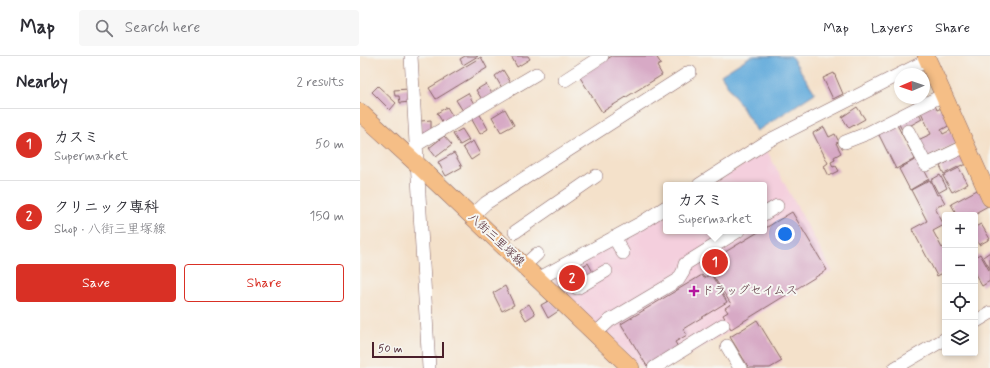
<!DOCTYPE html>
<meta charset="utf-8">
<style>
body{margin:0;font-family:Mynerve,"Klee One",sans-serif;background:#f7f7f7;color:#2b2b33}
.controls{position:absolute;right:12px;bottom:12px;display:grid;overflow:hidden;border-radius:4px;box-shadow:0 2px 6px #0003}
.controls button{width:36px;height:36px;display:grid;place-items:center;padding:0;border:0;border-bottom:1px solid #e1e1e2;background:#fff;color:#2b2b33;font:20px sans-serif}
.compass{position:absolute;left:534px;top:12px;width:36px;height:36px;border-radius:50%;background:#fff;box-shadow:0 2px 6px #0003;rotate:268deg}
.scale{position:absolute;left:12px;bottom:10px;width:72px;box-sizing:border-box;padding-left:4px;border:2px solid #4a1f2b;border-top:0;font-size:11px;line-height:14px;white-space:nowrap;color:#4a1f2b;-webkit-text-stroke:3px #f6f6f2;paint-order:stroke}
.you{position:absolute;left:425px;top:178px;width:14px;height:14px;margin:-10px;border:3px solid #fff;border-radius:50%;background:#1a73e8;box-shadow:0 0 0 6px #1a73e833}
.badge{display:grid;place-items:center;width:26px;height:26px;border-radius:50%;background:#d93025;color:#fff;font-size:13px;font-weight:700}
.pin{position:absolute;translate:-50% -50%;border:2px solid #fff;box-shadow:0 1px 4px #0006}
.popup{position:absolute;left:303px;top:126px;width:104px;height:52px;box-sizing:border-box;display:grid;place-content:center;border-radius:4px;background:#fff;filter:drop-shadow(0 1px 3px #0005);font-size:13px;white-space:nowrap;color:#7c7c81}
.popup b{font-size:15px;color:#2b2b33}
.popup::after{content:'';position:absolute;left:50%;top:100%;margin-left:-8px;border:8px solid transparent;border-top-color:#fff}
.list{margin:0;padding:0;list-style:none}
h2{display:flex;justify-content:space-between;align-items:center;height:52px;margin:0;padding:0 16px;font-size:17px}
h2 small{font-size:13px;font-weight:400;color:#7c7c81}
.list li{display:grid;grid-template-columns:26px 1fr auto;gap:12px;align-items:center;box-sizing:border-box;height:72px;padding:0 16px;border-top:1px solid #e1e1e2}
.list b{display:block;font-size:15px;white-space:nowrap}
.list p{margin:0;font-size:13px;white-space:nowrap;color:#7c7c81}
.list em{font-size:13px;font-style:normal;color:#7c7c81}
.actions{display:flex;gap:8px;padding:12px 16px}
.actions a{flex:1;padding:9px 0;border:1px solid #d93025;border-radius:4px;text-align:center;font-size:14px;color:#d93025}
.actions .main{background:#d93025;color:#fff}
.icon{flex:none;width:22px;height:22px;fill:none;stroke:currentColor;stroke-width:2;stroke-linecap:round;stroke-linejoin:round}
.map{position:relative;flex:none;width:630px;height:312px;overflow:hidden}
header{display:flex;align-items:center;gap:24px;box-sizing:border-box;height:56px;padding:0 20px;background:#fff;border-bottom:1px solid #e1e1e2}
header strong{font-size:19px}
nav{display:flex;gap:22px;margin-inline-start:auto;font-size:14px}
.search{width:280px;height:36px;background:#f7f7f7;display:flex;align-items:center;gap:10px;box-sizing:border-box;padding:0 14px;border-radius:4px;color:#7c7c81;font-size:15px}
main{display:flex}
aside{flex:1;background:#fff}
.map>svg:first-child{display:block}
</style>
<header>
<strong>Map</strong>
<div class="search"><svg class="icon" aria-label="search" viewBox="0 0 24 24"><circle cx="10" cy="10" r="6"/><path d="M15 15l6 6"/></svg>Search here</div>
<nav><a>Map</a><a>Layers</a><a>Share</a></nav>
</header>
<main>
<aside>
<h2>Nearby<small>2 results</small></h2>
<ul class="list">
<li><span class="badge">1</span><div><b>カスミ</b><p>Supermarket</p></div><em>50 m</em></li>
<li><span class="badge">2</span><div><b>クリニック専科</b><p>Shop · 八街三里塚線</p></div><em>150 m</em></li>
</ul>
<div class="actions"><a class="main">Save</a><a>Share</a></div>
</aside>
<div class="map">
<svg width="630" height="312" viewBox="0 0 630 312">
<rect width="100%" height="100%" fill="#f6f6f2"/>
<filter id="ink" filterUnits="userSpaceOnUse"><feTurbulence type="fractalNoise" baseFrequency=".025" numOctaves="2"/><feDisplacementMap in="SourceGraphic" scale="8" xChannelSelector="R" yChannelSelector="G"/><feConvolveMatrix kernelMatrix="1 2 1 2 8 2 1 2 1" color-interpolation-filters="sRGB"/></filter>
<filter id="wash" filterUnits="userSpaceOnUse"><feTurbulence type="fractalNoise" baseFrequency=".012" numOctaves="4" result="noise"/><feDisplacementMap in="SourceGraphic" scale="16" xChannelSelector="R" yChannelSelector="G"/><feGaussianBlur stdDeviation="0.9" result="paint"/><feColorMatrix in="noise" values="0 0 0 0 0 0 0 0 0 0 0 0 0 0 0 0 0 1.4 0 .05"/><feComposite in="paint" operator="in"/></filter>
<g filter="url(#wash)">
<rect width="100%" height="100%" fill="#f4e1ca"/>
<path fill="#f4cfdd" d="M407 95 472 215 307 312H282L194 230V222L197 219 306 157V175H404V129H350Z"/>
<path fill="#64abdb" stroke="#576583" d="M391 0H431L455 37 397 75 361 19Z"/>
<g id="blocks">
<path fill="#d7a9c5" d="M105 0H118L103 9 100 3Z
M151 0H168L170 3 157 11Z
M252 0H296L301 8 297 10 302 19 242 56 219 20Z
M121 1 127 12 76 43 69 32Z
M143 14 151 27 142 32 135 20Z
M474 17 483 38 473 43 463 22Z
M126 28 133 39 123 45 116 34Z
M18 30 36 47 30 54 12 36Z
M49 33 50 46 40 47 39 40H35L34 34Z
M108 37 114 48 103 55 96 44Z
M574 47 577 54 584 51 592 68 581 74 583 78 591 74 597 87 566 102 558 84 571 78 560 54Z
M87 51 93 61 83 67 77 57Z
M497 51 505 63 489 72 482 61Z
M145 53 154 69 141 76 132 61Z
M558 55 562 63 542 74 538 66Z
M119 57 128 73 120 78 111 62Z
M71 64V77L61 78V65Z
M536 67 555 103 536 113 518 77Z
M464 71 469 81 475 78 479 86 476 87 481 97 474 101 475 104 471 106 473 111 476 110 479 115 469 120 464 110 468 107 453 77Z
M102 73 109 84 100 89 93 78Z
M84 80 92 89 76 101 69 92Z
M113 85 120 98 111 104 103 91Z
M94 97 102 111 86 120 78 106Z
M602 98 607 108 602 110V109L584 118 580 110Z
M558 102 569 123 550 134 539 113Z
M599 112 608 128 592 136 583 120Z
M580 119 587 132 578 137 571 124Z
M570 124 577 139 580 138 585 147 575 152 584 169 573 175 582 192 585 190V216L577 220 552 173 567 165 551 134Z
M619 133 628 150 617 156 618 158 615 159H597L591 148Z
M432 156 467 214 371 273 363 259 368 256 365 252 371 248 348 212 347 209 348 202 353 197 357 196 362 198 400 175H404V173Z
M621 168 630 183 619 189 615 181V171Z
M630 196V213L623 201Z
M620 198 630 216V225L622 230 615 218V201Z
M228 207 233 216 208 231 203 222Z
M351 218 367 246 323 273 327 279 315 286 318 291 287 310 261 268 342 219 344 222Z
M145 230 154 249 142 255 133 237Z
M190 244 200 254 188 262 181 249Z
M169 248 175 258 166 264 160 254Z
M397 264 422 305 410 312H389L370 281Z"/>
</g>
</g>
<g filter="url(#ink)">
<use href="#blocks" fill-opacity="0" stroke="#866363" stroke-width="1"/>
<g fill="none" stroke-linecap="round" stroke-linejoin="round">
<defs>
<path id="minor" d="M51 0 69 312
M205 24 242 0
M548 75 566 109 606 90
M485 86 508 77 583 39
M56 89 176 18
M339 129 408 85 568 4
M404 158 417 150
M111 161 126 147 330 16
M155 176 236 120
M254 181 263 197
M164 210 177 198
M178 223 281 167 306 151
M217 232 246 215
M615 266 630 257
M235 278 249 265 318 224 323 216 325 208 378 175
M367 290 380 312
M294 312 363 269
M535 312 585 283"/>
<path id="major" d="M566 0 630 142
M0 56 58 109 271 312"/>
</defs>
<use href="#minor" stroke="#866363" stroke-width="14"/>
<use href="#major" stroke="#866363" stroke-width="18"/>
<use href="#minor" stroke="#fff" stroke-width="13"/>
<use href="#major" stroke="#f5be86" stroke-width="17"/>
</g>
</g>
<path fill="#b5179e" stroke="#f6f6f2" stroke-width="1.5" d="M332 229h4v4h4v4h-4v4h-4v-4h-4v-4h4z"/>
<g text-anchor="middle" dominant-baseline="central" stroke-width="4" stroke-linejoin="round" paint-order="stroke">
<g font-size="12" fill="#4a1f2b" stroke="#f6f6f2">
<text transform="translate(136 184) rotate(43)">八街三里塚線</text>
</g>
<g font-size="12" fill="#4a1f2b" stroke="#f6f6f2" text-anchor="start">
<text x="342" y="235">ドラッグセイムス</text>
</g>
</g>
</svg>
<div class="controls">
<button>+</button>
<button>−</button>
<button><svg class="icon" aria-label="locate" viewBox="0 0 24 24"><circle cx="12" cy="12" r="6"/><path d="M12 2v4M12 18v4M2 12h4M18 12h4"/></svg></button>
<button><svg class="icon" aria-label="layers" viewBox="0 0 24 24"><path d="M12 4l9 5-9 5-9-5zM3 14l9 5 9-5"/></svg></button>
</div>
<svg class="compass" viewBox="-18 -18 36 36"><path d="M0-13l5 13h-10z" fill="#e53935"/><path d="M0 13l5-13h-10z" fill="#7c7c81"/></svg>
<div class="scale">50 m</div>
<div class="you"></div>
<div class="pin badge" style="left:355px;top:206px">1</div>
<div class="popup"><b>カスミ</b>Supermarket</div>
<div class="pin badge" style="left:212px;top:222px">2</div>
</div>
</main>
